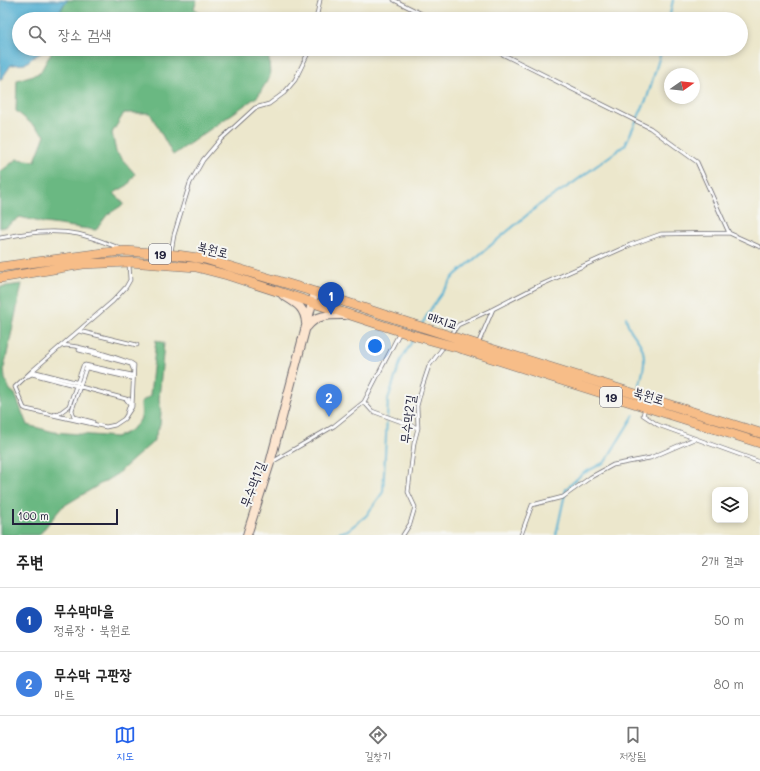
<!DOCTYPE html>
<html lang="ko">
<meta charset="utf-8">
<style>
body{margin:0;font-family:Mali,"Poor Story",sans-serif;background:#f2f2f2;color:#222}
.controls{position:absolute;right:12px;bottom:12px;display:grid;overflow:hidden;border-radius:8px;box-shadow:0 2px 6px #0003}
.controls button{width:36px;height:36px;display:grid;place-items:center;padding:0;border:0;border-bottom:1px solid #e0e0e0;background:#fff;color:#222;font:20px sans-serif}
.compass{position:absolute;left:664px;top:68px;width:36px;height:36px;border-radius:50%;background:#fff;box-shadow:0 2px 6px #0003;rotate:76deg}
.scale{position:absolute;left:12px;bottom:10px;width:106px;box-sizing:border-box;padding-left:4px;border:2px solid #22223b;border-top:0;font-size:11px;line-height:14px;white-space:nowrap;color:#22223b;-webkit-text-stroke:3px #f6f6f2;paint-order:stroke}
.you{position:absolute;left:375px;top:346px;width:14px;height:14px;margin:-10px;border:3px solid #fff;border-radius:50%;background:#1a73e8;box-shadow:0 0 0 6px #1a73e833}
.badge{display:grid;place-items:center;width:26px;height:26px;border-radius:50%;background:#2563eb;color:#fff;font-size:13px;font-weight:700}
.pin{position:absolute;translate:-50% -33px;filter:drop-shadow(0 1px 2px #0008)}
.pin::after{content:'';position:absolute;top:21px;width:14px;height:12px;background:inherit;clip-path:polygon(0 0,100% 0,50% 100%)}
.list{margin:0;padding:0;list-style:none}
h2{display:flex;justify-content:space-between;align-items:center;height:52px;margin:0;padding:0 16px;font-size:17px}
h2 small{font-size:13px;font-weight:400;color:#767676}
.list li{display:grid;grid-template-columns:26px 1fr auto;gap:12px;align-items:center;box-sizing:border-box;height:64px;padding:0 16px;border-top:1px solid #e0e0e0}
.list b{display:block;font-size:15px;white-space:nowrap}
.list p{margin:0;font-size:13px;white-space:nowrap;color:#767676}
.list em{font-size:13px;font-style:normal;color:#767676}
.icon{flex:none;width:22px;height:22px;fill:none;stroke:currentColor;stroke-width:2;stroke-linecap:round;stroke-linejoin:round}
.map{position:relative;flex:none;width:760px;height:535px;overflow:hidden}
.search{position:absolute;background:#fff;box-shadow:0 2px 6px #0003;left:12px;right:12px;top:12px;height:44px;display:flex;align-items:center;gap:10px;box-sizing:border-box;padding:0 14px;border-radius:22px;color:#767676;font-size:15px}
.sheet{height:180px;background:#fff}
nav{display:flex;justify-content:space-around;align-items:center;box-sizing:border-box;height:56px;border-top:1px solid #e0e0e0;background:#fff;font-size:11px;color:#767676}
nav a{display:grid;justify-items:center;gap:2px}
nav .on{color:#2563eb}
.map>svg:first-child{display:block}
</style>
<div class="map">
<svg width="760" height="535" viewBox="0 0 760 535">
<rect width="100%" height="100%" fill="#f6f6f2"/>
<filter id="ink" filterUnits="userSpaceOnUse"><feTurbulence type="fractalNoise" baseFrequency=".025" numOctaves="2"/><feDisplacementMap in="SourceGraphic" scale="8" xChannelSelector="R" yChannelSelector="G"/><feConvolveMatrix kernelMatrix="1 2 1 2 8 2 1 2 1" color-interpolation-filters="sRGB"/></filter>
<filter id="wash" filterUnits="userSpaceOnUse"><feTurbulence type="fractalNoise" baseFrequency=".012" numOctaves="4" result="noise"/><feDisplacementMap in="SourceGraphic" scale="16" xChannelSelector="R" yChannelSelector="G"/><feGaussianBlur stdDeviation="0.9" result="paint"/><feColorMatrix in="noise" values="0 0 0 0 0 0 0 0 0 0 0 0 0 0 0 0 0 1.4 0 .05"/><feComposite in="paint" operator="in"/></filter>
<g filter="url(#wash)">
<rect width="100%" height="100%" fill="#ece7cc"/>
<path fill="#6bb882" stroke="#466d5e" d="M68 0H197L194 8 203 19H56L64 4Z
M53 49H262L269 59 270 76 258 96 173 155 150 113H124L112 133 116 152 135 174 128 185 114 193 124 204 107 215 96 230 44 223 20 217 7 226 0 228V172L17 159 35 161 45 135 16 111 17 80 40 73Z
M22 284 4 368 5 379 10 390 15 394 27 425 54 432 116 437C126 434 136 428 141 418 142 414 141 407 141 402L150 396 156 340 164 343 159 399 161 412 160 425 153 442 117 474 62 507 39 535H0V287Z"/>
<path fill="#54b0d2" stroke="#3b6986" d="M0 0H68L64 4 56 19H19V49H48L32 58 25 64 11 65 0 81Z"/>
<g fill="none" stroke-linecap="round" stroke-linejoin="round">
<path stroke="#54b0d2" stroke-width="2" d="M669 19 673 0
M626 317C628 329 633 333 639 342 649 357 642 376 638 391
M422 324 432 307 454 276 539 205 573 183 625 145 647 98 662 49
M333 535 348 530 366 516 383 492 388 399 401 360 414 338
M556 535 566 489 582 474 605 462 634 415"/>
</g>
</g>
<g filter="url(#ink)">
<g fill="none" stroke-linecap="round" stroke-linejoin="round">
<defs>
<path id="lane" d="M394 0 432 19
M316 19 320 0
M492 49 650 128 697 162 729 233
M0 238C26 233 51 229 78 234 92 237 106 243 119 248
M171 252 174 235 190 183 203 160 220 140 255 108 269 104 284 93 295 80 310 49
M79 331 137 345
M451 335 458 325 493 309 536 287 630 245 661 234 729 233 760 247
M478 344 493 309
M62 346C71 342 120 359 131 363L134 365 132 407 124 419 115 425 106 427 26 409 24 408 15 387 32 371 113 301 126 287 130 280 129 264
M79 350 131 364 133 369
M32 371 79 383
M28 376 32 374 126 399 130 404
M364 402 372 411 418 428
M645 408 643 415 658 425 760 462
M127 413 130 404 129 399
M55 414 57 415 69 406 83 366 85 365 132 375
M93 422 74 417 72 410 86 368H87L131 378
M272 462 334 426 364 402 400 332
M403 535 410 524 415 507 408 492 414 443 418 428 417 406 422 387 429 366 444 346
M521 535 532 505 563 497 591 477 613 465 650 458 694 439"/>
<path id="secondary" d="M283 295C296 303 305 307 306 323
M307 327C317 314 330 315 345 315
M247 535 270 463 315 292"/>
<path id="primary" d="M0 267 103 253 126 251 177 255 205 259 315 292 412 324
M0 278 83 264 129 262 196 267 227 275 409 334
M466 341 760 433
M463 349 760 443"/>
</defs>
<use href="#lane" stroke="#69676e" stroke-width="4.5"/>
<use href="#secondary" stroke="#69676e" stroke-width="10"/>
<use href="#primary" stroke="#69676e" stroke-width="10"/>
<use href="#lane" stroke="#fff" stroke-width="3"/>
<use href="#secondary" stroke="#fce5cf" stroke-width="8"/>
<use href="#primary" stroke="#f7bd88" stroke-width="9"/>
<defs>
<path id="primary-bridge" d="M412 324 466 341
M409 334 463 349"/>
</defs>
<use href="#primary-bridge" stroke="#69676e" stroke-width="10" stroke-linecap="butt"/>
<use href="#primary-bridge" stroke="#f7bd88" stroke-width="9"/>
</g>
</g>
<g text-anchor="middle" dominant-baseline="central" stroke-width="4" stroke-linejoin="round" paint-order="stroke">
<g fill="#f6f6f2" stroke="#626272" stroke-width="1">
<rect x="149" y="244" width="22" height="20" rx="3"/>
<rect x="600" y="387" width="22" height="20" rx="3"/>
</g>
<g font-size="12" font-weight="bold" fill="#22223b">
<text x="160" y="254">19</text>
<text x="611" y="397">19</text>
</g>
<g font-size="13" fill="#22223b" stroke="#f6f6f2">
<text transform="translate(213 249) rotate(14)">북원로</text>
<text transform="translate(443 320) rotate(18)">매지교</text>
<text transform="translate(649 395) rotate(17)">북원로</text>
<text transform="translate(407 419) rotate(-83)">무수막2길</text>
<text transform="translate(252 484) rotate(-69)">무수막1길</text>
</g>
</g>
</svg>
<div class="controls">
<button><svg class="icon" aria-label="layers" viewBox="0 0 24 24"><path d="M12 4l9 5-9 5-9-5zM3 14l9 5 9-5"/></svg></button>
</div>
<svg class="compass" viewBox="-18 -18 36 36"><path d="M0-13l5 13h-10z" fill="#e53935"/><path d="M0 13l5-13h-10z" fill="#767676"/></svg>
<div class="scale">100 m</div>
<div class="you"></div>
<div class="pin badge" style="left:331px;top:315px;background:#1a4fb4">1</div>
<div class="pin badge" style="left:329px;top:417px;background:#3f7fe0">2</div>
<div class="search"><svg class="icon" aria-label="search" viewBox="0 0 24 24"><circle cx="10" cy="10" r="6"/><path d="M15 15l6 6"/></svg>장소 검색</div>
</div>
<section class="sheet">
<h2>주변<small>2개 결과</small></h2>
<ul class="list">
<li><span class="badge" style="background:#1a4fb4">1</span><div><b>무수막마을</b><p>정류장 · 북원로</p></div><em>50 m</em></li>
<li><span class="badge" style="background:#3f7fe0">2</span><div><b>무수막 구판장</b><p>마트</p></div><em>80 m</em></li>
</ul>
</section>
<nav>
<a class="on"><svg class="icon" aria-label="map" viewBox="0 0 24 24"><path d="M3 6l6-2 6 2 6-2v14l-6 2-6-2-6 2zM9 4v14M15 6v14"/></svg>지도</a>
<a><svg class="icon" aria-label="directions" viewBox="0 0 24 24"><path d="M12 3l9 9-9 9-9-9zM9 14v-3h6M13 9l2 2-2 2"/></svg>길찾기</a>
<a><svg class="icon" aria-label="saved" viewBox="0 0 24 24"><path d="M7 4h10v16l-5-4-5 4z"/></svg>저장됨</a>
</nav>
